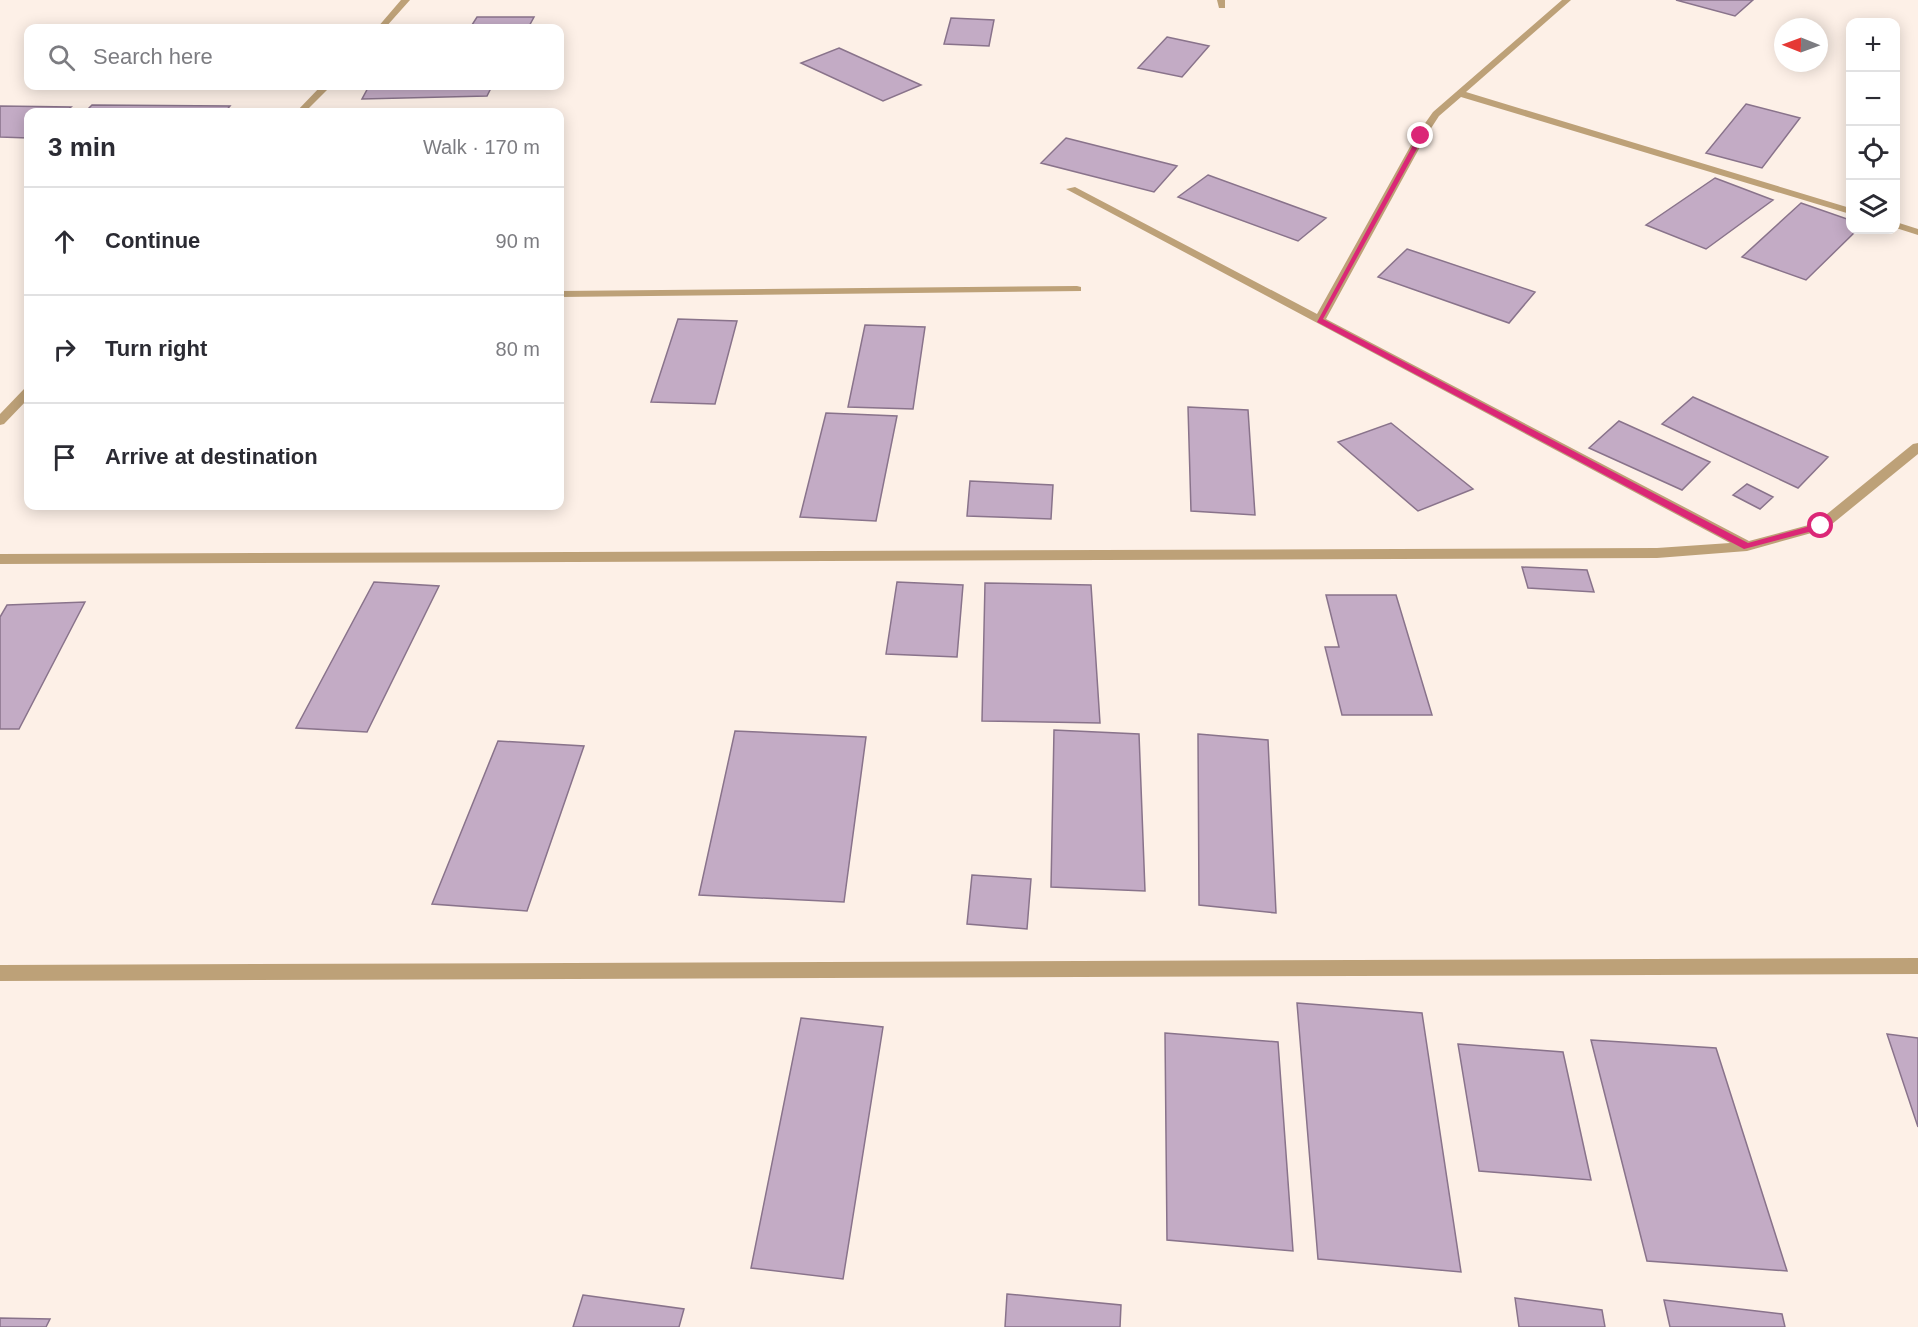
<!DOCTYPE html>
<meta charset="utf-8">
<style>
body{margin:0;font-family:Arial,sans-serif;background:#f2f2f3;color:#2b2b33}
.controls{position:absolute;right:18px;top:18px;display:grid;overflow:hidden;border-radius:12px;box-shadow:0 3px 15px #0003}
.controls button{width:54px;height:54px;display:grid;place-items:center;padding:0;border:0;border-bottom:2px solid #e1e1e2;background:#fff;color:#2b2b33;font:30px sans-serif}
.compass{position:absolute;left:1774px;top:18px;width:54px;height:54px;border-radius:50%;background:#fff;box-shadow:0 3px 15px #0003;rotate:271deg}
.stop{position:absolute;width:18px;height:18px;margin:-14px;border:4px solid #db2777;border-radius:50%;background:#fff}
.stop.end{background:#db2777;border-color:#fff;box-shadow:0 2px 6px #0008}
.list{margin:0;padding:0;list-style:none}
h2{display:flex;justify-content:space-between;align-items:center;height:78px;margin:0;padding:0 24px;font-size:26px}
h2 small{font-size:20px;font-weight:400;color:#7c7c81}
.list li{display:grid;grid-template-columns:39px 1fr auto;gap:18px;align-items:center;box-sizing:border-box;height:108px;padding:0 24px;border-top:2px solid #e1e1e2}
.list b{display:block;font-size:22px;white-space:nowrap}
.list em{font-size:20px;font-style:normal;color:#7c7c81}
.icon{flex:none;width:33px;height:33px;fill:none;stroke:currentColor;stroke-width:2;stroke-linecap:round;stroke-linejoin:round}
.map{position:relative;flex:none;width:1918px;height:1327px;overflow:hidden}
.search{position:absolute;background:#fff;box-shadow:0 3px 15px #0003;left:24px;top:24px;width:540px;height:66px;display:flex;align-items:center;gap:15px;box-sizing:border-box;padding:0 21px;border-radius:12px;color:#7c7c81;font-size:22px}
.panel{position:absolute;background:#fff;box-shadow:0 3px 15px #0003;left:24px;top:108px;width:540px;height:402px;border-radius:12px}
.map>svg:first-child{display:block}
</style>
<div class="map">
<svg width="1918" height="1327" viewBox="0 0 1918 1327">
<rect width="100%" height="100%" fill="#fdf0e7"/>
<path fill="#c3abc5" stroke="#89738b" stroke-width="1.5" d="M1676 0H1753L1735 16Z
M477 17H534L528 28H470Z
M951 18 994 20 989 46 944 44Z
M1167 37 1209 46 1182 77 1138 68Z
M839 48 921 85 883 101 801 63Z
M369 86H492L487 96 362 99Z
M1746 104 1800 118 1762 168 1706 153Z
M92 105 230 106 225 112H85Z
M0 106 71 107 65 112H28V138L0 137Z
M1066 138 1177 166 1154 192 1041 163Z
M1208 175 1326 218 1298 241 1178 197Z
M1715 178 1773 200 1706 249 1646 225Z
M1801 203 1850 220V230H1857L1806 280 1742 257Z
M1407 249 1535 292 1509 323 1378 277Z
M678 319 737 321 715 404 651 402Z
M865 325 925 327 913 409 848 407Z
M1693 397 1828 457 1798 488 1662 424Z
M1188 407 1248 410 1255 515 1191 511Z
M826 413 897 416 876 521 800 517Z
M1619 421 1710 462 1682 490 1589 448Z
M1391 423 1473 489 1418 511 1338 442Z
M970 481 1053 485 1051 519 967 516Z
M1747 484 1773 497 1760 509 1733 495Z
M1522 567 1587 570 1594 592 1528 588Z
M374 582 439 586 367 732 296 728Z
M897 582 963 585 957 657 886 654Z
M985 583 1091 585 1100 723 982 721Z
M1326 595H1396L1432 715H1342L1325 647H1339Z
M85 602 19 729H0V617L7 605Z
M1054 730 1139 734 1145 891 1051 887Z
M735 731 866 737 844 902 699 895Z
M1198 734 1268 740 1276 913 1199 905Z
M498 741 584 746 527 911 432 904Z
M972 875 1031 879 1027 929 967 924Z
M1297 1003 1422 1013 1461 1272 1318 1259Z
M801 1018 883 1027 843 1279 751 1268Z
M1165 1033 1278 1042 1293 1251 1167 1240Z
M1887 1034 1918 1038V1127Z
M1591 1040 1716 1048 1787 1271 1647 1261Z
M1458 1044 1563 1052 1591 1180 1479 1171Z
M1007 1294 1121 1305 1120 1327H1005Z
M583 1295 684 1309 679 1327H573Z
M1515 1298 1602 1310 1605 1327H1519Z
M1664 1300 1782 1314 1785 1327H1670Z
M0 1318 50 1319 46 1327H0Z"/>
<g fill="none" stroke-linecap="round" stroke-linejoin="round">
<path fill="#bda178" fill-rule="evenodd" d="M401 0H410L385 28H377Z
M1217 0H1225V8H1219Z
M1562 0H1571L1466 92 1850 208V214L1461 97 1439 116 1426 136 1326 319 1749 541 1816 523 1913 444 1918 443V454L1826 529 1747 551 1657 558 0 564V554L1657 548 1730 543 1066 189 1075 187 1317 314 1416 136 1433 112Z
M321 86H331L305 112H296Z
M1896 222 1918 229V235L1896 228Z
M1077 286 1081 287V291L560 297V291Z
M28 388V399L4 424 0 425V414L24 389Z
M1918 958V974L0 981V965Z"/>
</g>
<path fill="#db2777" d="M1421 134 1424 136 1323 319 1748 543 1821 523 1825 526 1824 528 1744 549 1317 322 1418 136Z"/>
</svg>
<div class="controls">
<button>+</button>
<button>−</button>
<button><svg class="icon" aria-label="locate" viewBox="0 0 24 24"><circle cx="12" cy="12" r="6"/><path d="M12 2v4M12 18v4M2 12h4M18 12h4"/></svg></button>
<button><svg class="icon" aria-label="layers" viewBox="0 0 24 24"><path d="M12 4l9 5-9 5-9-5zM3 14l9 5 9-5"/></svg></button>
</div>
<svg class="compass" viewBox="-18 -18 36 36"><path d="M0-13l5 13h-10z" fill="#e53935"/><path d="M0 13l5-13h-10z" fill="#7c7c81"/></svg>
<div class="stop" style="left:1821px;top:526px"></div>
<div class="stop end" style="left:1421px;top:136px"></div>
<div class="search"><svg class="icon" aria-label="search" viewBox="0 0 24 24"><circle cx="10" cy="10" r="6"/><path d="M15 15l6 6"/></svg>Search here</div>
<section class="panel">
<h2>3 min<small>Walk · 170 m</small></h2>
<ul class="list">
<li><svg class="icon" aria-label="ahead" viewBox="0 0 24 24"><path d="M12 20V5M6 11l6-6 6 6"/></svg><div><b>Continue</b></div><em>90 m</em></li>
<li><svg class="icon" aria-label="right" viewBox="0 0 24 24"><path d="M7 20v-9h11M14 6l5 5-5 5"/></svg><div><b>Turn right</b></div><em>80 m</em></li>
<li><svg class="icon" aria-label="arrive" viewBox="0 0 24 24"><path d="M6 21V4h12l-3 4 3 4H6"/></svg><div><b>Arrive at destination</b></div></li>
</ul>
</section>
</div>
